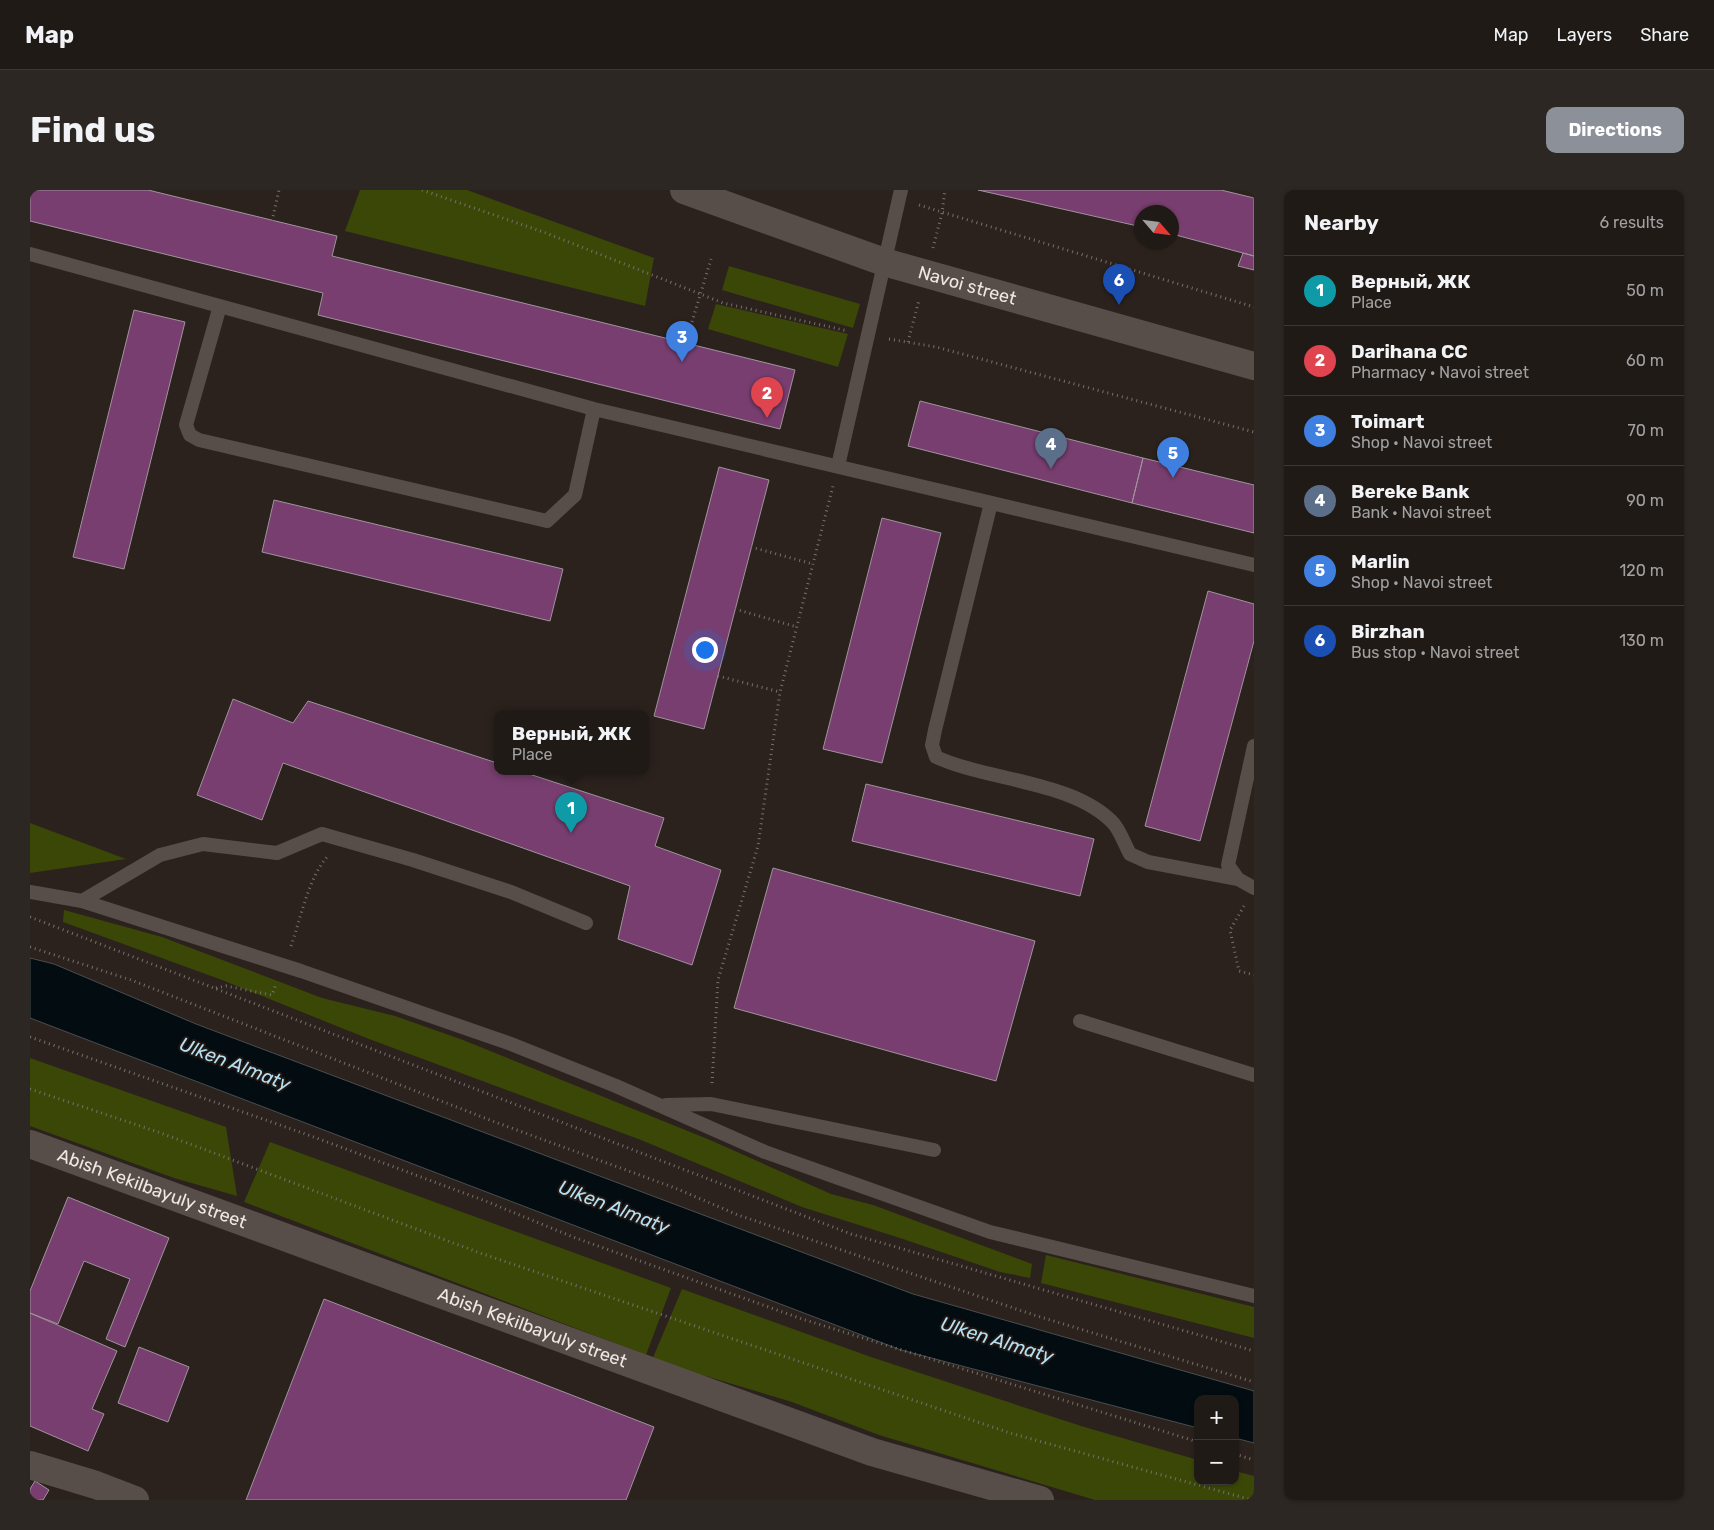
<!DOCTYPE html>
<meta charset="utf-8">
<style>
body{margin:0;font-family:Rubik,sans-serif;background:#2d2723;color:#f1f3f6}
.controls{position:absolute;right:15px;bottom:15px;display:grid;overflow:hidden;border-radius:10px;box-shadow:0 1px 4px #0004}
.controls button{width:45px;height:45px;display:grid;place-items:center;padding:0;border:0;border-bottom:1px solid #3d3835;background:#201a16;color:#f1f3f6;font:25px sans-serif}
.compass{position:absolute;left:1104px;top:15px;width:45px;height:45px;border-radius:50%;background:#201a16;box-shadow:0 1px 4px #0004;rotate:118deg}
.you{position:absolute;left:674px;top:459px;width:18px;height:18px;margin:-12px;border:4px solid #fff;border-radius:50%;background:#1a73e8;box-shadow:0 0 0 8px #1a73e833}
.badge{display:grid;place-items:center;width:32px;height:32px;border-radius:50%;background:#8c9099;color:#fff;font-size:16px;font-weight:700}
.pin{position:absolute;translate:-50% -41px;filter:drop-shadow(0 1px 2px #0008)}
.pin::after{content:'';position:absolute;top:26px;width:18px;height:15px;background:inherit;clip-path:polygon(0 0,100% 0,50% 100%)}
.popup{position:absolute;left:464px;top:520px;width:155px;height:65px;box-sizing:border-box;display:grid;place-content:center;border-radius:10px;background:#201a16;filter:drop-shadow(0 1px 4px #0005);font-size:16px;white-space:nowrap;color:#a2a1a1}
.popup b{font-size:19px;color:#f1f3f6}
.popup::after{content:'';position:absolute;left:50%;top:100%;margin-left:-10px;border:10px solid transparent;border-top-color:#201a16}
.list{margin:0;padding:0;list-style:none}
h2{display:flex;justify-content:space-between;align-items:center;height:65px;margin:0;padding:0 20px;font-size:21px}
h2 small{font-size:16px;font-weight:400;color:#a2a1a1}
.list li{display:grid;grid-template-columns:32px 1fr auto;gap:15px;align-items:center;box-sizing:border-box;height:70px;padding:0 20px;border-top:1px solid #3d3835}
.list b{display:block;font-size:19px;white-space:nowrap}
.list p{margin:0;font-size:16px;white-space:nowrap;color:#a2a1a1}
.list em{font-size:16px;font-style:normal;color:#a2a1a1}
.map{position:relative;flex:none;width:1224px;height:1310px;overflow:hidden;border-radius:10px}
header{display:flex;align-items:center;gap:30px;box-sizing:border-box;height:70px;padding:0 25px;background:#201a16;border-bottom:1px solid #3d3835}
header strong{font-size:24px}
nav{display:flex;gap:28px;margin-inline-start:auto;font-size:18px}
.intro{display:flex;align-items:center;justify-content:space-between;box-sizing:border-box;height:120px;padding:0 30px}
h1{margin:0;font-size:35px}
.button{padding:12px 22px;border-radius:10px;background:#8c9099;color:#fff;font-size:18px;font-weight:700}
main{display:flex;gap:30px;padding:0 30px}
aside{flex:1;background:#201a16;border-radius:10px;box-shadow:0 1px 4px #0004}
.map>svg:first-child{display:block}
</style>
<header>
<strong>Map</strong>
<nav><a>Map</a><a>Layers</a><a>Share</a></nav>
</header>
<div class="intro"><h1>Find us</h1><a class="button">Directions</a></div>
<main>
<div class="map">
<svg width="1224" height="1310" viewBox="0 0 1224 1310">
<rect width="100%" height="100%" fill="#2b221d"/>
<path fill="#3a4707" d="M330 0H437L624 68 615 116 315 41Z
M699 76 830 114 823 138 692 100Z
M686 114 818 144 808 177 678 139Z
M0 633 96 669 0 683Z
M34 720 132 747 292 808 365 826 433 850 680 950 801 1004 843 1015 1002 1074 1000 1088 970 1082 873 1049 772 1017 611 950 339 849 192 790 33 732Z
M0 868 196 937 207 1006 144 988 0 936Z
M240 952 641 1098 616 1165 214 1012Z
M1016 1065 1224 1117V1148L1011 1093Z
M652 1099 838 1166 1051 1236 1168 1270V1291H1205V1281L1224 1286V1310H1065L849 1245 762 1212 622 1170Z"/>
<path fill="#030c11" stroke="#4a4e50" d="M0 768 24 774 166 834 883 1104 1224 1201V1253L1205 1248V1209H1168V1238L871 1160 0 828Z"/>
<path fill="#783e6f" stroke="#9f949c" d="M0 0H118L307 46 302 66 765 180 750 239 288 125 293 103 0 31Z
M948 0H1191L1224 8V66L1142 44V22H1112V37Z
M1213 63 1224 66V80L1208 76Z
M104 120 155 132 94 379 43 367Z
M890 211 1113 268 1102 313 878 256Z
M1113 268 1224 295V343L1102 313Z
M689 277 739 290 674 539 624 526Z
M244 310 533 379 520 431 232 362Z
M852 328 911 343 852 573 793 559Z
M1178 401 1224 414V451L1170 651 1115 636Z
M203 509 263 533 278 511 467 573V582H493L634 628 625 656 691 680 662 775 588 749 600 696 253 573 232 630 167 605Z
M836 594 1064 649 1050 706 822 651Z
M743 678 1005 751 966 891 704 818Z
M38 1007 139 1048 95 1157 76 1149 100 1089 54 1071 28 1134 0 1123V1101Z
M294 1109 624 1237 596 1310H216Z
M0 1123 87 1161 62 1219 74 1224 58 1261 0 1236Z
M109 1157 159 1177 138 1232 88 1213Z
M5 1291 19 1300 13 1310H0V1299Z"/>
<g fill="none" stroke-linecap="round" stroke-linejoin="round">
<path stroke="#78706c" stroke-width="3" stroke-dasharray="1 4" stroke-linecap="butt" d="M392 0 516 43 693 113 818 141
M889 15 1224 117
M242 31 249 0
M903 58 912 23 915 0
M662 132 681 69
M859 149 906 157 1224 242
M878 152 889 110
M721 357 783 374
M705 419 767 437
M688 486 750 502
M1214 716 1200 740 1209 781 1224 785
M0 727 821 1044 1224 1161
M261 756C271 728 278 689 297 667
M0 757 101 790 465 932 645 998 708 1025 1004 1125 1224 1192
M186 798 196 796 242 805 246 794
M0 847 281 946 458 1012 543 1047 772 1129 1168 1252
M682 893 688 790 728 656 750 502 803 296
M0 899 128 942 450 1063 980 1243 1222 1310
M1205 1264 1224 1270"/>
<path stroke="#584e49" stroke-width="14" d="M0 64 564 219 1224 375
M190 116 156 235 160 245 169 250 517 331 545 305 564 219
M808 276 871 0
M961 313 905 540 902 555 906 567C958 591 1045 591 1084 634 1090 641 1095 655 1100 664L1118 672 1208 689
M1224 556 1198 675 1208 689 1224 698
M0 702 52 711 271 781 481 854 586 896 735 962 960 1042 1224 1106
M52 711 130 665 173 654 247 663 292 644 383 670 481 702 556 733
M1050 831 1224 885
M636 915 681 914 904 960"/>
<g stroke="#584e49" stroke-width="28">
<path id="s1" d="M0 954 842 1262 1010 1310"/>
<path d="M0 1275 66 1295 105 1310"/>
</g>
<path stroke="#584e49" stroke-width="28" id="s2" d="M654 0 854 72 1224 176"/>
</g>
<g text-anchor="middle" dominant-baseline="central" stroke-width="4" stroke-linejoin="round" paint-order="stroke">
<g font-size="18" fill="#eee7e4" stroke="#211814">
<text stroke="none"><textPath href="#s2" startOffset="299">Navoi street</textPath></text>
<text stroke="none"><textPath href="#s1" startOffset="130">Abish Kekilbayuly street</textPath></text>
<text stroke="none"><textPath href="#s1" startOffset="535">Abish Kekilbayuly street</textPath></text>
</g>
<g font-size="19" font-style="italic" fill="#b5e1f5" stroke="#211814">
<text transform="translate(205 874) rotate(21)">Ulken Almaty</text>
<text transform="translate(584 1017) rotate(21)">Ulken Almaty</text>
<text transform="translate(967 1150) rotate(17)">Ulken Almaty</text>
</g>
</g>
</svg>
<div class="controls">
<button>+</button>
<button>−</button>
</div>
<svg class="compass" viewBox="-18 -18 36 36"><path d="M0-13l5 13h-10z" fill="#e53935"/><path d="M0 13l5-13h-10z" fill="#a2a1a1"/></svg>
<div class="you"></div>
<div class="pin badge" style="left:541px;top:643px;background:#0f9aa8">1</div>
<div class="popup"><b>Верный, ЖК</b>Place</div>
<div class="pin badge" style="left:737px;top:228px;background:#e0444e">2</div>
<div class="pin badge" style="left:652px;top:172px;background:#3f7fe0">3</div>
<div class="pin badge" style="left:1021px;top:279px;background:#5c6f8a">4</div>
<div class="pin badge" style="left:1143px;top:288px;background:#3f7fe0">5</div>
<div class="pin badge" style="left:1089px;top:115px;background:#1a4fb4">6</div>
</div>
<aside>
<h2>Nearby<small>6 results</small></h2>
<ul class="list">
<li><span class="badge" style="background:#0f9aa8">1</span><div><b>Верный, ЖК</b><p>Place</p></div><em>50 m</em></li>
<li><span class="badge" style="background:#e0444e">2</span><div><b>Darihana CC</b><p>Pharmacy · Navoi street</p></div><em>60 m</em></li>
<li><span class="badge" style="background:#3f7fe0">3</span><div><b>Toimart</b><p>Shop · Navoi street</p></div><em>70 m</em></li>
<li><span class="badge" style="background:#5c6f8a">4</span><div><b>Bereke Bank</b><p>Bank · Navoi street</p></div><em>90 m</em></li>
<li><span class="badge" style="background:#3f7fe0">5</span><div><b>Marlin</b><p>Shop · Navoi street</p></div><em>120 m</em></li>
<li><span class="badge" style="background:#1a4fb4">6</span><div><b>Birzhan</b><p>Bus stop · Navoi street</p></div><em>130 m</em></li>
</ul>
</aside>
</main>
